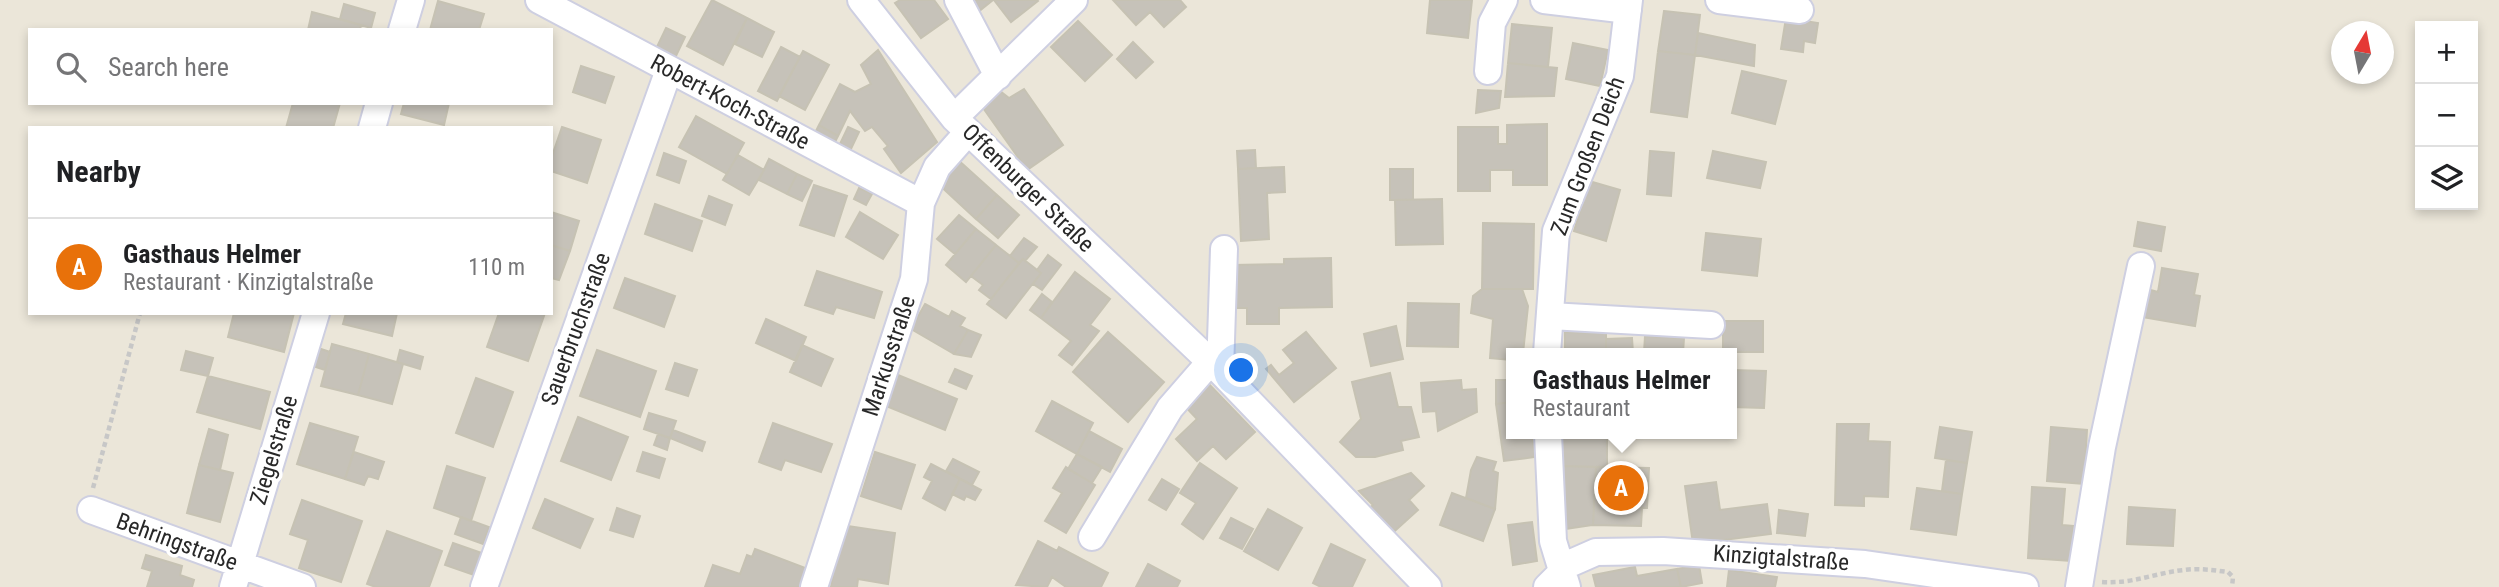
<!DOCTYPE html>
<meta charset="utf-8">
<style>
body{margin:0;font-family:"Roboto Condensed",sans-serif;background:#f2f2f2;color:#202124}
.controls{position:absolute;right:21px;top:21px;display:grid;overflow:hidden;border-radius:0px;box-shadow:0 4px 10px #0003}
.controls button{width:63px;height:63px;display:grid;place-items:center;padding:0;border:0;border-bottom:2px solid #e0e0e0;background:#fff;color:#202124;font:35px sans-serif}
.compass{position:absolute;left:2331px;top:21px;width:63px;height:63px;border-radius:50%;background:#fff;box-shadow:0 4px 10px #0003;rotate:10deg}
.you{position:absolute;left:1242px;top:371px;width:24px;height:24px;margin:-18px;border:5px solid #fff;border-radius:50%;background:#1a73e8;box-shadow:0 0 0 10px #1a73e833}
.badge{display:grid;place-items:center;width:46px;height:46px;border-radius:50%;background:#2563eb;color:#fff;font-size:23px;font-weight:700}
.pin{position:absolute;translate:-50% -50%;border:4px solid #fff;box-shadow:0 2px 7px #0006}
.popup{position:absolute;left:1506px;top:348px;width:231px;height:91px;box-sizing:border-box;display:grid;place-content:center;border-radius:0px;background:#fff;filter:drop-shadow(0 2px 5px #0005);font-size:23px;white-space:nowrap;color:#757577}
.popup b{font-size:26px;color:#202124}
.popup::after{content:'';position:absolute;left:50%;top:100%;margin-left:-14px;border:14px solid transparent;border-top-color:#fff}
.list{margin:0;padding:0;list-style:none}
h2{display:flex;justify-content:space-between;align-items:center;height:91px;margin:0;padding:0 28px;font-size:30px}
h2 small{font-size:23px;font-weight:400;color:#757577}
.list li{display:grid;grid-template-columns:46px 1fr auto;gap:21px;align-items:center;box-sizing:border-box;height:98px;padding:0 28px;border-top:2px solid #e0e0e0}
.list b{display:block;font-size:26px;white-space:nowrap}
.list p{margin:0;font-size:23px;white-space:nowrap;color:#757577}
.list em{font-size:23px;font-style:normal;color:#757577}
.icon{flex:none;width:38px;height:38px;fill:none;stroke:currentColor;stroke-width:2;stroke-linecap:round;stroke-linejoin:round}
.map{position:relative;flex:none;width:2499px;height:587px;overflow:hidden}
.search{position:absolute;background:#fff;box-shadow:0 4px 10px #0003;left:28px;top:28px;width:525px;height:77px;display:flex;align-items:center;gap:18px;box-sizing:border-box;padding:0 24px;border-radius:0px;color:#757577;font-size:26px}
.panel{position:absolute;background:#fff;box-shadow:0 4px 10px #0003;left:28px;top:126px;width:525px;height:189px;border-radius:0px}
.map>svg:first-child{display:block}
</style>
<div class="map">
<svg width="2499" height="587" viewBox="0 0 2499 587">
<rect width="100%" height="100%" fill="#ebe6d9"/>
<path fill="#c6c2b9" stroke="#c6c2b3" stroke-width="2" d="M712 0 747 18 723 65 687 46Z
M900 0H934L948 19 921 38 895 3Z
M968 0H993L978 12Z
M994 0H1037L1038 1 1011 22Z
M1113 0H1180L1186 7 1164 27 1150 12 1136 25Z
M1430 0H1472L1468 38 1427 33Z
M438 1 484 14 479 30H430Z
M344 4 375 13 371 28 340 19Z
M1664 11 1700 15 1695 55 1658 51Z
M312 12 361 25 360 30H308Z
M747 18 774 32 762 57 735 44Z
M1786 18 1818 23 1815 43 1804 41 1803 52 1781 49Z
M1078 21 1112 55 1085 81 1051 47Z
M1512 24 1552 28 1548 67 1508 63Z
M666 28 685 37 675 58 656 49Z
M1698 33 1755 45 1754 66 1695 55Z
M1133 42 1153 62 1136 78 1117 59Z
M1573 43 1608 50 1600 86 1566 79Z
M781 47 800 57 777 101 758 91Z
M878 50 937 142 901 173 884 149 888 146 872 127 865 131 850 111 838 136 819 125 840 84 855 92 871 84 861 65Z
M803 51 829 65 805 110 779 96Z
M1658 51 1695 55 1687 117 1651 112Z
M1508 63 1557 68 1554 96 1505 97Z
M581 66 614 77 605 103 573 92Z
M1742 71 1786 81 1775 124 1732 113Z
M1024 89 1063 145 1027 170 981 105 1000 91 1009 98Z
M1478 90 1501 91 1499 108 1476 113Z
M293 103H340L333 128H286Z
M404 103H449L444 125 401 114Z
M696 116 744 143 727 174 679 147Z
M1547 124V185H1513V170H1490V191H1458V127H1498V144H1507V125Z
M819 125 838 136 832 148 813 137Z
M562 127 601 140 587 183 551 171V159Z
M848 127 859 132 850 151 839 146Z
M1255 150 1256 168 1238 169 1237 151Z
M1650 151 1674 153 1671 196 1647 194Z
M1713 151 1766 162 1760 188 1707 178Z
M664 153 686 161 679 183 657 175Z
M738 155 764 170 749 195 723 180Z
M769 159 797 174 787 194 759 180Z
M957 159 997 195 976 219 936 182Z
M1284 167 1285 192 1267 193 1269 239 1241 241 1238 169Z
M1390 169H1413V200H1390Z
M797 174 812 181 802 201 787 194Z
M1589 181 1620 190 1606 241 1574 231Z
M814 185 847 196 834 236 800 225Z
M859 188 872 194 866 205 854 199Z
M997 195 1019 215 998 238 976 219Z
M709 196 732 205 725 225 702 216Z
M1442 199 1443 244 1396 245 1395 200Z
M655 204 702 221 692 251 645 234Z
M551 212 579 221 570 251 551 245Z
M860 212 898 235 883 259 846 237Z
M959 215 976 229 955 254 937 239Z
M2138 222 2165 227 2161 251 2134 246Z
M1483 223 1534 224 1533 289H1482Z
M976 229 996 245 966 282 946 265Z
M1706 233 1761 239 1757 276 1702 270Z
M1024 238 1037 247 1025 261 1023 259 1019 263 1010 256Z
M551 245 570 251 559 280 551 278Z
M996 245 1019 263 991 299 979 290 983 285 971 276Z
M1048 255 1061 265 1042 290 1033 284 1041 273 1037 270Z
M1331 258 1332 307 1279 308V324H1247V308H1234L1233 265 1284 264V259Z
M1023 259 1041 273 1006 318 987 304Z
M2162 268 2198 274 2194 295 2200 296 2195 326 2142 317 2147 289 2158 292Z
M817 271 882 292 874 318 836 307 833 314 805 305Z
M1075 272 1110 299 1090 325 1099 331 1072 365 1059 355 1071 341 1041 318Z
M625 278 675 296 664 327 614 308Z
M1482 289H1522L1528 306 1523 353H1511V360L1490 358 1493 319 1471 313 1473 296Z
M1042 294 1052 302 1041 318 1030 310Z
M1408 303 1459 304 1458 347 1407 346Z
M925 304 949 317 952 311 965 318 960 326 968 330 954 354 911 329Z
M234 313H294L284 352 228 337Z
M346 313H397L392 336 343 324Z
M499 313H545L528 361 487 347Z
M766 319 806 337 796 361 756 343Z
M1723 321H1763V352H1723Z
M1396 326 1403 359 1371 366 1364 334Z
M968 330 981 335 971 357 954 354Z
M1108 332 1164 382 1128 422 1073 372Z
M1306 332 1336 368 1294 402 1266 369 1271 365 1279 375 1294 363 1283 350Z
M1565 332 1606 333V353H1565Z
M1645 336 1684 338 1683 353H1644Z
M1632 338 1633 353H1606V339Z
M332 344 369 354 358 395 321 386Z
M802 345 833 359 821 386 790 372Z
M318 348 330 352 325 370 313 366Z
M400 350 423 357 420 369 397 362Z
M597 350 656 371 640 417 580 396Z
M186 351 213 358 208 376 181 370Z
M369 354 403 364 392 404 358 395Z
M675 363 697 370 688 396 666 389Z
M955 369 972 376 966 389 949 382Z
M1732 370 1766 371 1764 408 1731 407Z
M1390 373 1398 407H1411L1419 437 1401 441 1403 450 1375 457H1356L1340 442 1361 419 1352 382Z
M898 375 957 399 945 430 886 406Z
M208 376 270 392 260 429 197 412Z
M476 378 513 392 493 447 456 433Z
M1204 379 1255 432 1226 459 1213 446 1197 461 1176 439 1197 419 1181 402Z
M1461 380 1462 390 1476 389 1477 412 1438 431 1436 411 1423 412 1421 383Z
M1496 380H1511V402L1496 404Z
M1052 401 1093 423 1077 454 1036 431Z
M1511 402V434H1532L1535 457 1504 461 1496 404Z
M649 413 676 421 670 438 644 429Z
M578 417 628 437 611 480 561 461Z
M310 423 358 437 345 479 297 464Z
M773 423 832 444 821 472 785 460 781 470 759 462Z
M1837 424H1869L1868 441 1890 442 1888 497 1864 496V506L1835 505Z
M1940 427 1972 432 1967 463 1935 458Z
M2051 427 2087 430 2084 484 2047 481Z
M209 429 228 435 220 470 199 465Z
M673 430 705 442 702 451 670 438Z
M1089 431 1122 449 1110 472 1077 454Z
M658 434 670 438 667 450 654 445Z
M1559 434 1607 436V467L1559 466Z
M354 452 384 462 378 479 368 476 364 485 345 479Z
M643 452 665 459 659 478 637 471Z
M875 452 915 465 901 509 861 496Z
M1077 454 1102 467 1092 483 1068 469Z
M1477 457 1496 462 1493 471 1498 473 1495 509 1466 498 1471 470Z
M953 459 979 472 972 485 946 471Z
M1946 460 1967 463 1962 494 1942 491Z
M1200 463 1237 488 1203 539 1182 524 1196 503 1180 493Z
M931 464 960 479 945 510 923 498 932 481 924 477Z
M199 465 233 473 220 522 187 513Z
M447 466 485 478 471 521 434 508Z
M1559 466 1596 467 1593 525 1565 529Z
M1066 467 1095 485 1066 533 1045 521 1062 493 1053 488Z
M1596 467 1649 468 1647 508H1642L1641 526 1593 525Z
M1411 473 1424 486 1409 500 1418 510 1388 537 1365 512 1373 505 1359 491Z
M960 479 981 490 975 500 966 496 964 500 952 494Z
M1162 479 1179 489 1166 510 1149 500Z
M1716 482 1720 510 1767 504 1771 534 1693 544 1685 486Z
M2032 487 2065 489 2062 525 2073 526 2071 561 2028 558Z
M1917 488 1962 494 1956 535 1911 529Z
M1452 493 1495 509 1483 541 1440 525Z
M545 499 593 519 580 548 533 528Z
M302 500 362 521 341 582 299 568 308 540 290 534Z
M2129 507 2175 510 2173 546 2127 544Z
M617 508 640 516 633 537 610 530Z
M1268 509 1302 528 1278 570 1244 551Z
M1779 510 1808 514 1805 536 1777 533Z
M461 517 489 527 483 544 455 534Z
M1231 518 1253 529 1242 549 1220 538Z
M1532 522 1537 561 1513 565 1508 525Z
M841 525 895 533 888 584 858 579 857 587H831Z
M387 531 442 551 429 587H376L367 584Z
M1038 541 1057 551 1059 547 1108 573 1101 587H1066L1052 577 1047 587 1016 585Z
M453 543 482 553 474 575 445 565Z
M1331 544 1365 560 1352 587H1321L1313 583Z
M755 549 808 569 801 587H705L713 565 740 574 747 555 752 557Z
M146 555 182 566 180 575 194 580 192 587H147L152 571 142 568Z
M1148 564 1180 581 1177 587H1136Z
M1699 565 1702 583 1681 587 1677 569Z
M1635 567 1637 576 1677 569 1681 587H1596L1593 575Z
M1729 570 1777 577 1775 587H1727Z"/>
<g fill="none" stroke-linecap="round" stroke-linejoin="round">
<defs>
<path id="minor" d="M539 0 921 203
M861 0 954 118 1220 371 1428 587
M958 0 998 76
M1544 0 1628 10
M1719 0 1800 10
M402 30 411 0
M1488 71 1492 23 1504 0
M954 118 1074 0
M372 128 379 103
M1550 316 1711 325
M1547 353 1556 231 1620 76 1629 0
M1220 371 1224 249
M1548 434 1553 541 1567 587
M91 510 302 587
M1092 537 1170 408 1210 362
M233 587 316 313
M484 587 669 70
M814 587 914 279 921 203 937 167 968 132
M1547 587 1571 563 1596 552 1663 551 1865 564 2025 587
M2079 587 2102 447 2141 266"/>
</defs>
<use href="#minor" stroke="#cecfe1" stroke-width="30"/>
<path stroke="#c7c7c7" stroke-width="4.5" stroke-dasharray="5 3.5" stroke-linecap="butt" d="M93 488 140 313
M2102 582C2134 584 2154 573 2184 570 2199 568 2213 570 2228 572L2233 577 2232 587"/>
<use href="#minor" stroke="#fff" stroke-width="26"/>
</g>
<g text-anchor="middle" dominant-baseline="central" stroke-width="7" stroke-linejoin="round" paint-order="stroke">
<g font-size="23" fill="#282828" stroke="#fff">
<text transform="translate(730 102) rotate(28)">Robert-Koch-Straße</text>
<text transform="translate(1588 156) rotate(-69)">Zum Großen Deich</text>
<text transform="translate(1028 188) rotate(44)">Offenburger Straße</text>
<text transform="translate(576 329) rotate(-70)">Sauerbruchstraße</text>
<text transform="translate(889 356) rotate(-72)">Markusstraße</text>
<text transform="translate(274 450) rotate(-73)">Ziegelstraße</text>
<text transform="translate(177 542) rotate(20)">Behringstraße</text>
<text transform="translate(1781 558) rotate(4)">Kinzigtalstraße</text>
</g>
</g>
</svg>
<div class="controls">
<button>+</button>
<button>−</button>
<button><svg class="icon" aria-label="layers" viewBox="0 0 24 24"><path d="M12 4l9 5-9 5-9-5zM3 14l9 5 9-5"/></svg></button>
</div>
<svg class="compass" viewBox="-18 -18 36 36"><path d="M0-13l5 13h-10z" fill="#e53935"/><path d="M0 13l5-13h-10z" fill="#757577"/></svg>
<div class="you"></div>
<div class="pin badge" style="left:1621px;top:488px;background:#e8710a">A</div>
<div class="popup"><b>Gasthaus Helmer</b>Restaurant</div>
<div class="search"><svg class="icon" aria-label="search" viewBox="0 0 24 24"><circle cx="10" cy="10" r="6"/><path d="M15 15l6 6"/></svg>Search here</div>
<section class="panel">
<h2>Nearby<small></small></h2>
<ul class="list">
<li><span class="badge" style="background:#e8710a">A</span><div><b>Gasthaus Helmer</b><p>Restaurant · Kinzigtalstraße</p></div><em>110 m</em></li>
</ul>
</section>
</div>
